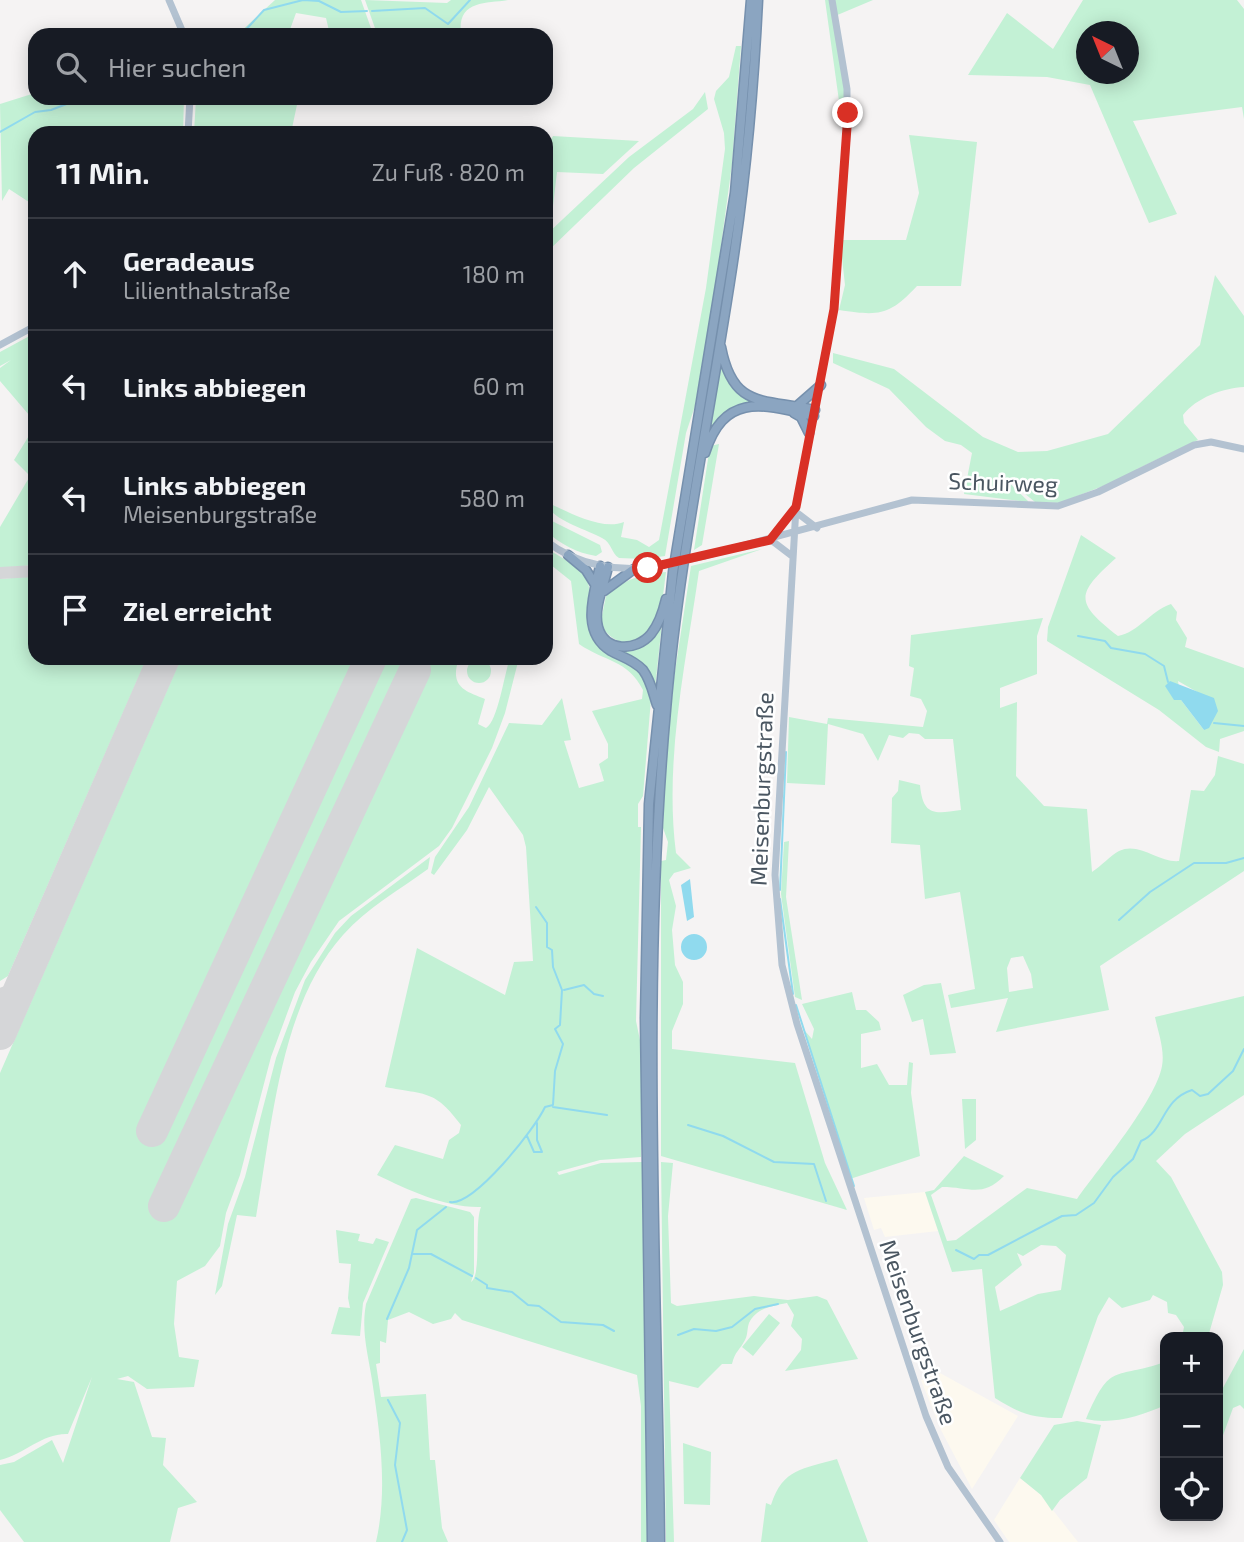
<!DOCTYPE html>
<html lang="de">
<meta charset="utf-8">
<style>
body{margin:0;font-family:"Exo 2",sans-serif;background:#20242c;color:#f1f3f6}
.controls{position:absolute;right:21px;bottom:21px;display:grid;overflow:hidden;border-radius:14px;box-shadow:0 4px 18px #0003}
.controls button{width:63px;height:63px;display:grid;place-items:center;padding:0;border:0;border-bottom:2px solid #363941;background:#171b24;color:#f1f3f6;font:35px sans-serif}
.compass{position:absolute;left:1076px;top:21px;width:63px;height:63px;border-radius:50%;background:#171b24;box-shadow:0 4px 18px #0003;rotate:317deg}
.stop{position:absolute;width:21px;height:21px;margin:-16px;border:5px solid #d93025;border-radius:50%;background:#fff}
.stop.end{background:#d93025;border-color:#fff;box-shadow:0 2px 7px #0008}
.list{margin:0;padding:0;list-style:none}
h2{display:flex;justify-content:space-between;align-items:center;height:91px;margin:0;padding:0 28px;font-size:30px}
h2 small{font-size:23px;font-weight:400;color:#9ea1a6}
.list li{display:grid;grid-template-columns:46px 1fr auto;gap:21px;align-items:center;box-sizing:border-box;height:112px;padding:0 28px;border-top:2px solid #363941}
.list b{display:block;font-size:26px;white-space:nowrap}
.list p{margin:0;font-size:23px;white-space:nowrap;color:#9ea1a6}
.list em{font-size:23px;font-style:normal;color:#9ea1a6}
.icon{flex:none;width:38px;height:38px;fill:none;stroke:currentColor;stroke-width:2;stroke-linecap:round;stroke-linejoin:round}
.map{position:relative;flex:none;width:1244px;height:1542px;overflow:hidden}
.search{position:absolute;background:#171b24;box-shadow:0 4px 18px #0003;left:28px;top:28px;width:525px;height:77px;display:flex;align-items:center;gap:18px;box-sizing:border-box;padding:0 24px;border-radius:21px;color:#9ea1a6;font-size:26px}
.panel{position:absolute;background:#171b24;box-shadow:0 4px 18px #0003;left:28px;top:126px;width:525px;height:539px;border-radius:21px}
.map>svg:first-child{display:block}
</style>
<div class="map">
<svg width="1244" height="1542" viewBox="0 0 1244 1542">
<rect width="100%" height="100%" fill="#f5f3f3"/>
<path fill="#fdf9ef" d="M925 1192 938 1231 885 1237 881 1228 874 1230 864 1198Z
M940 1373 1018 1416 972 1489 941 1430 921 1380Z
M1020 1478 1041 1495 1078 1542H1009L994 1520Z"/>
<path fill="#c3f1d5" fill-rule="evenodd" d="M275 0H361L372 31H376L365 0 447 3 451 0H508C484 4 457 0 461 35H330L326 18 296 13 288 35H237Z
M825 0H873L835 16 847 103 839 101Z
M1083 0H1237L1244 9V119L1242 107 1133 121 1177 214 1149 223 1090 85 1047 77 968 75 1007 13 1053 49ZM1086 32H1128V74H1086Z
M736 46H741L732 164 716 283 695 406 686 433 665 556 644 559 619 558C611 553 612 543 602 538 586 529 550 520 546 502 567 511 601 531 624 522L621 537 637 540 649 547 659 540 706 288 725 149 724 133 714 99 716 91 729 77Z
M705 92 708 109 634 168 546 253V235L629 157 693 109Z
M35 93V98H184L183 133H35V149L28 161 35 168V206L9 189 2 201 0 104Z
M196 98H324L323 104 298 100 291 133H194Z
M909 135 977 142 961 286H917C889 316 879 316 839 310L845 285 840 240H906L919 193Z
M553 136 639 141 603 174 557 172 551 223 546 228V148Z
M1215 275 1244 316V387C1223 388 1196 398 1183 415L1184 423 1198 440 1137 469V473L1059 503 1035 502 997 471 1029 502 964 494 972 453 961 445 945 441 926 427 889 389 833 363V353L894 369 983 437 1018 452 1047 451 1108 434 1200 345Z
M35 333V422L0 381V368L11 360 0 366V352Z
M722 361C725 402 775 403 806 411 769 408 730 394 709 434Z
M35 426V565L0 568V527L30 476 14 460Z
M719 444 702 545 694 550 710 446Z
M546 518 600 545 602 552 596 556C577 553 560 544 546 531Z
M1081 535 1116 558C1076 594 1074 602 1118 636 1139 632 1150 611 1171 604L1177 612 1176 620 1187 638 1185 647 1244 668V731L1220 739 1219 752 1206 747 1159 710 1047 641 1048 627ZM1178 681 1199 693 1204 730 1181 700Z
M546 548C559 557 576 563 585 577 598 597 578 621 597 644 617 668 646 658 651 699L643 796 638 804V827H641L636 1021 641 1045V1157L600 1160 557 1172 559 1175 601 1163 642 1162 647 1542H641V1406L637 1375 462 1320 455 1313 451 1319 433 1324 409 1312 388 1320 386 1343 380 1341V1363L376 1364 381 1397 426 1394 430 1460H435L442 1528 448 1542H376C388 1490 380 1433 372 1380 368 1354 361 1331 366 1304L411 1199 416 1198 470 1212 474 1217V1273L471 1282C482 1275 474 1224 481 1207 445 1208 409 1190 377 1175L395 1145 443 1159 449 1140 459 1133 461 1125C435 1090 427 1095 385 1087L417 948 505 995 514 962 533 961 526 847 523 835 489 787 467 830 434 875 431 873 435 857 469 807 509 723 542 725 562 698 571 740 564 741 579 788 604 781 599 764 608 758V744L592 711 642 699 643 690C627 659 605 662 579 644L571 581 546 561Z
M762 549 699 571C686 662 664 760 676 853L691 868 674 873 669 880 676 906 672 930 675 965 683 982V1004L672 1031V1049L795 1063 825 1163 847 1210 661 1156V861L666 860 668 842 663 828 665 771 674 678 691 566Z
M666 572C664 586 663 603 658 616 647 648 619 652 600 625L606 596C624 579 642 574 666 572Z
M35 576V658H147L8 976 0 981V579Z
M1043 618 1037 636V674L1000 688V708L1017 702 1016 776 1044 806 1087 809 1092 872C1101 866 1110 856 1119 851 1139 841 1159 863 1179 861L1191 790 1204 791 1215 775 1218 756 1244 764V871L1100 966 1109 1010 996 1032 1008 998 951 1008 948 995 975 989 960 892 925 899 920 845 891 843 892 798 898 791 899 780 920 785C923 816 934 814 961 810L953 739H925L919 734 909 733 903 738 889 735 878 761 863 734 828 724 825 785 787 783 789 717 827 724 828 718 923 727 927 711 921 699 910 696 914 668 909 666 911 635ZM1023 956 1031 974 1033 988 1009 992 1007 968 1011 958Z
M662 623 655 688 632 657 619 650C641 649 649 641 662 623Z
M181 658H459C449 687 465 691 485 699L478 724 486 728C498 721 504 675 510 658H519L505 713 492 748 452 828 439 846 339 921 311 962 295 992 271 1057 240 1175 226 1213 220 1246 205 1266 177 1281 174 1324 179 1357 199 1360 194 1387 147 1389 128 1376 117 1379 134 1382 152 1437 166 1438 163 1465 197 1502 178 1508 170 1542H24L0 1510V1465L14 1462 52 1440 63 1463 92 1377 68 1434C42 1433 25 1454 0 1460V1073Z
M467 671a12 12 0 1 1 24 0a12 12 0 1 1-24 0Z
M789 841 786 897 802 1000 795 997 781 894 784 842Z
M430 857 428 869C399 890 367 908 343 935 280 1005 272 1126 256 1217L237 1215 222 1286 215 1295 228 1224 245 1177 276 1058 305 980 335 933 351 916Z
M941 983 956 1053 930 1055 923 1019 912 1022 903 995 924 985Z
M852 992 856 1010H866L879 1022 881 1030 861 1034V1068L877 1064 889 1085H907L909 1062 913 1063 911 1093 920 1156 850 1179 805 1031 812 1039 814 1029 802 1004Z
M1244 996V1095L1185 1134 1156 1161 1171 1177 1222 1272 1223 1285 1208 1337H1182L1184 1327 1176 1315 1168 1313 1167 1302 1153 1295 1150 1300 1122 1308 1109 1297 1098 1316 1062 1418C1032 1418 1021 1414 995 1398L982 1269 952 1272 925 1192 934 1190 964 1156 1004 1176C982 1198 970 1187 942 1187L931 1195 947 1241 956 1240 1027 1188 1077 1199C1099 1168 1156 1100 1162 1066 1165 1050 1158 1032 1155 1017ZM1041 1245 1056 1246 1066 1255 1061 1290 1038 1294 1000 1311 995 1287 1022 1265 1017 1253 1023 1256Z
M962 1099H976V1140L965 1149Z
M661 1162 673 1163 668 1216 671 1303 677 1306 754 1296 788 1300 817 1296 827 1300 858 1359 785 1371 801 1350 802 1339 791 1326 794 1315 787 1303C772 1306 756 1308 749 1323 747 1328 748 1335 745 1340 740 1350 735 1351 732 1364H722L698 1388 669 1381 674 1542H666Z
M336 1230 360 1234 358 1241 373 1244 376 1238 389 1242 363 1303 360 1336 331 1334 339 1307 350 1308 348 1298 351 1264 339 1263Z
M769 1314 780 1323 753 1356 742 1347Z
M1244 1349V1409L1240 1405 1233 1408 1218 1449V1397Z
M1165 1362V1405C1142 1416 1111 1425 1086 1419 1111 1361 1113 1380 1165 1362Z
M1077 1421 1101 1425 1087 1478 1060 1500 1052 1511 1041 1495 1020 1478 1054 1425Z
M683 1443 711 1452 710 1505 684 1504Z
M837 1459 868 1542H761L766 1503 771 1505C783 1468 803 1469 837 1459Z"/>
<path fill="#90daee" d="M1170 681 1214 698 1218 711 1209 728 1204 730 1181 700H1174L1165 686Z
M690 879 694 917 687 921 681 885Z
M681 947a13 13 0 1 1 26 0a13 13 0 1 1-26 0Z"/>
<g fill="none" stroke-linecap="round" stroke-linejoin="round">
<path stroke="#90daee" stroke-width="2" d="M372 11 425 8 448 24 470 0
M241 35 264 10 303 0 319 1 341 12 367 11
M205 102V98
M0 132 35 112 51 110 82 98
M1078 636 1105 641 1111 648 1145 654 1164 666 1168 682
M1214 723 1244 726
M780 890 786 752
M780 899 793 994
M1119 920 1150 892 1194 863H1226L1244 858
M564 990 584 985 594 994 603 996
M796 1005 854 1186
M553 1107 607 1115
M688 1125 723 1136 774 1162 814 1164 826 1201
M527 1136 534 1152H542L537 1140V1123
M450 1202C474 1206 535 1129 545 1107L553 1105 555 1071 563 1044 555 1029 560 1025 562 990 553 967 552 950 547 947V923L536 907
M956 1250 974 1259 979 1255H988L1062 1216 1076 1215 1094 1203 1113 1177 1133 1159 1141 1141C1165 1131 1161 1100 1192 1090L1200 1096 1208 1094 1233 1071 1244 1049
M412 1254H431L472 1276
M476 1278 487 1285V1288L512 1292 528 1305 539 1306 561 1322 603 1325 614 1331
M387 1319 409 1268 417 1230 446 1207
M678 1335 694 1329 716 1331 732 1327 755 1309 778 1304
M388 1400 400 1423 395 1465 407 1530 402 1542"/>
<path stroke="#d5d6d8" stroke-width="12" d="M0 573 35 571
M0 994 17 988 24 979
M0 998 7 1010 6 1021"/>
<path stroke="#d5d6d8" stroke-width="32" d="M0 1034 164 658
M152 1131 371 658
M164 1206 415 670"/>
<defs>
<path id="highway" d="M721 347C733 410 764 398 815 410
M797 406 821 385
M794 413 801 417 809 433
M705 453C724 392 763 404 814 416
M568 555 586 570 596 586
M600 566C594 594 580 632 611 651 622 657 634 660 643 670 651 681 653 693 657 705
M608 567C604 585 593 609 598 627 605 652 636 652 651 634 659 624 663 612 666 599
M604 591 634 569
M652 1542 645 1018 649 804 673 572 735 193 751 0
M660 1542C657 1265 641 986 666 710 679 554 713 402 735 248 747 165 754 83 758 0"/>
</defs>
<use href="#highway" stroke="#7690ad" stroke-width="11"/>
<path stroke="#b3c2d1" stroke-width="7" d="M169 0 184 35
M832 0 847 89V136L834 309 796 507 775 875 782 965 797 1024 926 1416 948 1467 1000 1542
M188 133 190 98
M0 345 35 326
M796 512 817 528
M771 539 796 508
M771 540 792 556
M546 541C578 566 621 573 660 566
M704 556 912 500 1058 506 1098 492 1194 445 1211 442 1244 449"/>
<use href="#highway" stroke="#8ba5c1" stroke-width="8"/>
<path stroke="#b3c2d1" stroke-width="7" d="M660 566 704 556"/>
</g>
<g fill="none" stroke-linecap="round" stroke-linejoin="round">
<path stroke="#d93025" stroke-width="9" d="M648 568 770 540 796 507 834 309 848 113"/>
</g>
<g text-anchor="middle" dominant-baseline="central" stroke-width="5" stroke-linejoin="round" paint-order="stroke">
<g font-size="23" fill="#4a5661" stroke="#fff">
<text transform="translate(1003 482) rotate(2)">Schuirweg</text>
<text transform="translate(761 789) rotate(-88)">Meisenburgstraße</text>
<text transform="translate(919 1332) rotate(71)">Meisenburgstraße</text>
</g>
</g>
</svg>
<div class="controls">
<button>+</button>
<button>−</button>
<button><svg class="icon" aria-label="locate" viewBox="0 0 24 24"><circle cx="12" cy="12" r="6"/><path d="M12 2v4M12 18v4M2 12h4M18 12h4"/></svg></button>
</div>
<svg class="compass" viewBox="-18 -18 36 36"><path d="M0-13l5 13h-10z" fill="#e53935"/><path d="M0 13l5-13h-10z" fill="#9ea1a6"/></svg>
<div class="stop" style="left:648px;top:568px"></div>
<div class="stop end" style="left:848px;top:113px"></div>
<div class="search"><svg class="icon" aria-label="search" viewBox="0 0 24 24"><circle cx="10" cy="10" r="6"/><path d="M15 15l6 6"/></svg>Hier suchen</div>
<section class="panel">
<h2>11 Min.<small>Zu Fuß · 820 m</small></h2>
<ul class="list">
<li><svg class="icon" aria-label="ahead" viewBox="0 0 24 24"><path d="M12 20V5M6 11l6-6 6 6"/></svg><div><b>Geradeaus</b><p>Lilienthalstraße</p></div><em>180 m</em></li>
<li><svg class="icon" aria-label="left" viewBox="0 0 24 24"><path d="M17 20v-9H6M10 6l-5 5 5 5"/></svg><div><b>Links abbiegen</b></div><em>60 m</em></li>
<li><svg class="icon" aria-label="left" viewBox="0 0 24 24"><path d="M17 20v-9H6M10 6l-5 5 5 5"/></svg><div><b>Links abbiegen</b><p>Meisenburgstraße</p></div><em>580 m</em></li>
<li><svg class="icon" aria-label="arrive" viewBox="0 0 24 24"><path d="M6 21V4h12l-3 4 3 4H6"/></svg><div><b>Ziel erreicht</b></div></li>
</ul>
</section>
</div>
